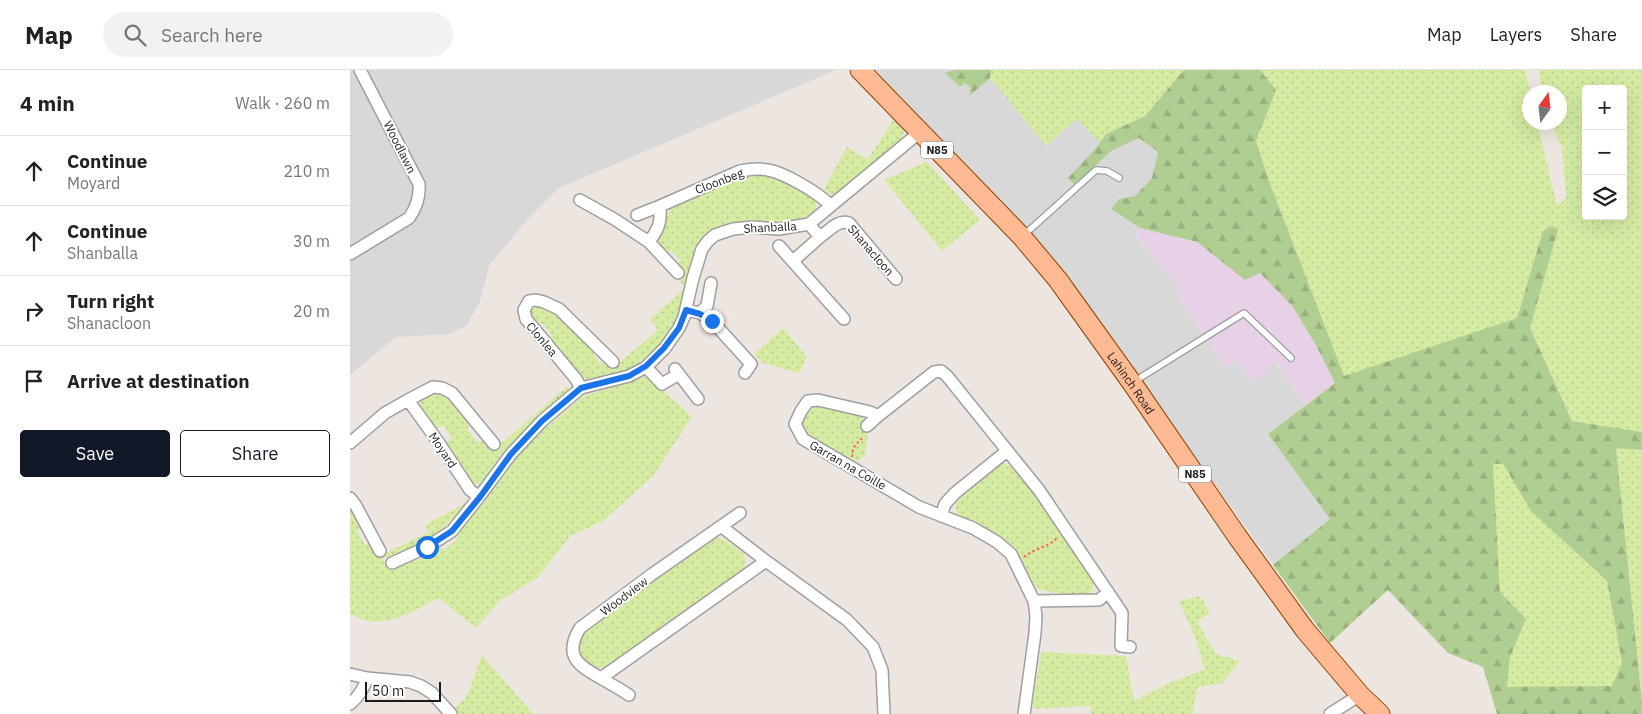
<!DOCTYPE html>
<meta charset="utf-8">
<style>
body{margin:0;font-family:"IBM Plex Sans",sans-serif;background:#f2f2f2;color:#222}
.controls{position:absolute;right:15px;top:15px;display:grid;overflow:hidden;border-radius:5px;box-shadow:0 5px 20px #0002}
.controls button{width:45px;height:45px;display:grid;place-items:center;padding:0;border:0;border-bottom:1px solid #e0e0e0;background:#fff;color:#222;font:25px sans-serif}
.compass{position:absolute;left:1172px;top:15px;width:45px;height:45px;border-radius:50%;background:#fff;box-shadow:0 5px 20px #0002;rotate:15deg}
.scale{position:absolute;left:15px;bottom:12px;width:76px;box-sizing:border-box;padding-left:5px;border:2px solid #1b1b1b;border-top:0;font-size:14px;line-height:18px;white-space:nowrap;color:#1b1b1b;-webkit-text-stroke:4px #fff;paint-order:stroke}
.stop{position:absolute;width:15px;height:15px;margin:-11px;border:4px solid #1a73e8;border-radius:50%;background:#fff}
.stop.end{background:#1a73e8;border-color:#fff;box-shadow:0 1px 5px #0008}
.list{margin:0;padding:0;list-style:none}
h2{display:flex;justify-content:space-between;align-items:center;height:65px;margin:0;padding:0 20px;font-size:21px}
h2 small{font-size:16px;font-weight:400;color:#767676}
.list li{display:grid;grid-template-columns:32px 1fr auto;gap:15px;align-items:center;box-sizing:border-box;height:70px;padding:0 20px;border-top:1px solid #e0e0e0}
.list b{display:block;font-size:19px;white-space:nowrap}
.list p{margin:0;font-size:16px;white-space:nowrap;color:#767676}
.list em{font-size:16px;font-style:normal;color:#767676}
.actions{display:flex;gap:10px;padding:15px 20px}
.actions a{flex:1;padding:11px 0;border:1px solid #111827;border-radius:5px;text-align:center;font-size:18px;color:#111827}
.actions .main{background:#111827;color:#fff}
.icon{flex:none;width:28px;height:28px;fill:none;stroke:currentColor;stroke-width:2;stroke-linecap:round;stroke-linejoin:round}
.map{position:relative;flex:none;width:1292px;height:644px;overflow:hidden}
header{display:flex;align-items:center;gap:30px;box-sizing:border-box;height:70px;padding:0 25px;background:#fff;border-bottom:1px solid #e0e0e0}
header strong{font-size:24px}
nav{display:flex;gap:28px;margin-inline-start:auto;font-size:18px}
.search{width:350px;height:45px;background:#f2f2f2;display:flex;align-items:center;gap:12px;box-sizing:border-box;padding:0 18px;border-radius:28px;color:#767676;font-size:19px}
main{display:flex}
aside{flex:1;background:#fff}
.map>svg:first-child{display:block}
</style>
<header>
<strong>Map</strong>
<div class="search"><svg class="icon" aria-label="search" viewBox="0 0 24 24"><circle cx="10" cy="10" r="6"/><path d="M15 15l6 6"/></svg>Search here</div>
<nav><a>Map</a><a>Layers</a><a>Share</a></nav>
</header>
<main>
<aside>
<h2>4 min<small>Walk · 260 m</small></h2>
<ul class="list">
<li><svg class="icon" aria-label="ahead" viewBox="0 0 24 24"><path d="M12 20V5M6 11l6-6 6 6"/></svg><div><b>Continue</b><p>Moyard</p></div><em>210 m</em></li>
<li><svg class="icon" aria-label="ahead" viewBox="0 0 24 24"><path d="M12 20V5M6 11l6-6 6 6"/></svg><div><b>Continue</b><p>Shanballa</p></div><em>30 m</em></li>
<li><svg class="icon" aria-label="right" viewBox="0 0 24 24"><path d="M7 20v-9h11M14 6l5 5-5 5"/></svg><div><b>Turn right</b><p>Shanacloon</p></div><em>20 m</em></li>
<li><svg class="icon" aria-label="arrive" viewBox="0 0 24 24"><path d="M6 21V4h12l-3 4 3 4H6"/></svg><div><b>Arrive at destination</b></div></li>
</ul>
<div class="actions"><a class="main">Save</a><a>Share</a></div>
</aside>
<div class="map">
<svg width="1292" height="644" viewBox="0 0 1292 644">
<defs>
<pattern id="grass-dots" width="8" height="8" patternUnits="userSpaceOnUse" patternTransform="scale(1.25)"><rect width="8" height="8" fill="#d5eba2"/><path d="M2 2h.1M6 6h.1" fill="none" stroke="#b6c98b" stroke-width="1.8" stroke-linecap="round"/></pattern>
<pattern id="forest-firs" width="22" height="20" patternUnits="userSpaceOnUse" patternTransform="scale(1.25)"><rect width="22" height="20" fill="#b1ce92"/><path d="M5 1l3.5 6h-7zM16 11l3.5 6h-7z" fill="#98b07d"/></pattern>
</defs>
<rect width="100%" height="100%" fill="#ede6e0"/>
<path fill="#d9d8d8" d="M0 0H486L209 118 179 148 140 194 129 234 116 256 100 264 46 267 0 305Z
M522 0H641L640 8 726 49 761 81 789 68 808 82 803 107 785 126 769 129 761 139 790 158 785 166 831 219 825 222 875 298 888 291 902 311 926 292 955 336 918 364 980 449 923 495 713 203Z"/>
<path fill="#e6d1e7" d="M790 158 847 172 895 210 910 202 943 237 967 277 985 313 955 336 927 292 902 312 888 291 875 298 825 223 830 219 785 165Z"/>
<path fill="url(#grass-dots)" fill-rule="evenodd" d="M641 0H834L795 46 756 64 750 72 726 49 696 76 640 8Z
M910 0H1175L1180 22V52L1187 53 1207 136 1216 128 1212 78 1201 53 1210 52V22H1192L1189 0H1292V362L1222 351 1180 258 1208 160 1193 162 1167 248 994 307 918 108 906 71 926 20ZM1236 19H1273V146H1236Z
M547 49 554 57 553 67 551 73 487 125 482 126 474 119 497 77 518 89 542 52Z
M577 92 630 150 592 181 534 110Z
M415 103 428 106 466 130V141C443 158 391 159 362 162L335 220 330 211 335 205 328 196 330 190 321 180 317 185 309 176V169L321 137 325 134 388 105Z
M332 221 334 223C333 231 331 239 329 246 320 267 300 289 279 299 272 302 264 303 257 305 249 307 238 311 231 307L201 270V264L192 253 184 251 178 243 181 239 185 236H190L206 242 239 274 246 289 250 293 258 294 263 298 308 260 300 249Z
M433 258 457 287 449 303 413 293 404 284Z
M297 306 342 347 303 406 253 451 220 466 188 507 151 530 126 558 88 528C61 542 29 564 0 543V437C5 445 13 452 7 461L15 475C24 474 25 479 29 486L79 462 75 455 116 433C101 454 78 471 54 482 47 485 39 486 32 489L39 500 73 488 91 478 96 479 108 468 107 464 134 433 167 388 184 368 234 326Z
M216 317 219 319 188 346 150 385 132 412 125 415 118 411 95 373 102 368 92 355 85 359 70 336 71 329C76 327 81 322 86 322 97 321 114 345 121 353L117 359 128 373 136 370 144 380Z
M463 335 512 346 514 352 512 357 518 362 515 386 503 393 456 365C448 355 453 342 463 335Z
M1266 377 1292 380V632Z
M653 393 664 397 695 437 743 511 744 515 740 524 735 526 699 522 689 519 681 512 664 482 655 472 625 453 612 449 606 441V433L609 425 649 394Z
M1143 394H1153L1181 441 1257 511 1272 592 1262 616 1157 618 1160 587 1176 549 1150 522Z
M367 468H372L393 483 396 492 392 502 324 551 255 597C241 600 236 593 228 584V572L233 563 295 514Z
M850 526 860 543 847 552 866 584 890 591 872 613 848 617 842 644H741V636L682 639 691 582 776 586 784 631 817 614 855 599 845 567 829 531Z
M132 585 183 644H107L104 640 118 624Z"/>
<path fill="url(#forest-firs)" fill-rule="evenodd" d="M605 0H641L640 8 619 26 621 18 615 13 610 17 595 3Z
M834 0H910L926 20 906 71 918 108 994 306 1167 248 1193 161 1202 156 1208 160 1180 258 1222 351 1292 362V380L1266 378 1292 632V644H1147L1133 597 1098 583 1038 520 980 573 923 495 980 449 918 364 985 313 967 277 943 237 910 203 895 210 847 172 790 158 761 139 769 129 785 126 802 108 808 82 789 68 761 81 725 115 718 108 746 78 756 64 795 46ZM1143 394H1153L1181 441 1257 511 1272 592 1262 616 1157 617 1160 587 1176 549 1150 522Z"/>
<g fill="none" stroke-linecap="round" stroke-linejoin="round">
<defs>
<path id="service" d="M674 165 746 100 757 101 769 108
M785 311 894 243 941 288"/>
<path id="minor" d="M230 130 264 149 299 172 328 203
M287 145 310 136
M459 154 470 167C479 161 488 149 499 153L546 209
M299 172C309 158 311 153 310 136L390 101C400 99 409 98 418 100 435 103 469 123 481 136
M429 176 494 249
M0 184 59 148C67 137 70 127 69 114L10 0
M443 191 470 167
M336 240 350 243 362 251 401 294 395 303
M350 243 357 236 361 213
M296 297 312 314 329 304
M325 299 348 329
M231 318 226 309 176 249 174 240 179 231 186 230 194 232 209 239 263 292
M58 330 83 317 92 318 102 323 144 374
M517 356 528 346
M0 373 35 343 58 330 89 373 120 420 129 427
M0 428 6 436 30 481
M591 446 595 434 605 423 657 381
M372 457 416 491
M42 493 77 477 102 461 129 427 161 384 192 351 231 318 279 306 296 297 315 278 329 258 334 247 343 208 352 179 358 171 365 165 383 159 402 157 429 159 459 154 570 62
M684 531 749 530 758 522
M0 604 17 608 60 612 71 616 82 623 101 644
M251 608 416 491 497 550 523 577 532 600 534 644
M279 625C270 619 261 614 252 609 228 595 213 586 230 558L301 505 390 443
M0 634C8 627 14 619 17 608
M674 644 685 563 686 546 684 531 661 484 647 472 623 458 569 437 453 369 445 354 451 341 458 331 468 330 520 342 528 346 584 302 591 301 597 306 689 420 772 543 771 576 780 577
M980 644 1010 625"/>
<g id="primary">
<path id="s1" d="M510 0 672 167 708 210 782 313 887 466 955 560 1010 625 1030 644"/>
</g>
</defs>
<use href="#service" stroke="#9f9f9f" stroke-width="8"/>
<use href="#minor" stroke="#9f9f9f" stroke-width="14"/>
<use href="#primary" stroke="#924300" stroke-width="21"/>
<path stroke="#ff5f70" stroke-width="2" stroke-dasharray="2.5 2.5" stroke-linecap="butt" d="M502 387 503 378 514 366
M674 487C685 478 699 477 708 467"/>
<use href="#service" stroke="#fff" stroke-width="5.5"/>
<use href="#minor" stroke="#fff" stroke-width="11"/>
<use href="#primary" stroke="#ffba93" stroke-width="19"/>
</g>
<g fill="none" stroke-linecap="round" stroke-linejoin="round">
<path stroke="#1a73e8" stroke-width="6" d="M77 477 102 461 130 427 161 384 192 351 231 318 279 306 296 296 314 278 329 258 336 240 350 244 362 251"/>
</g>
<g text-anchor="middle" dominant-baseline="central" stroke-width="4" stroke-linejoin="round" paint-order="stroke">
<g fill="#fff" stroke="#5f5f5f" stroke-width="1">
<rect x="571" y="71.5" width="32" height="17" rx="4"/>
<rect x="829" y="395.5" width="32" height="17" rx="4"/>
</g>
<g font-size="11" font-weight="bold" fill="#1b1b1b">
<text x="587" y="80">N85</text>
<text x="845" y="404">N85</text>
</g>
<g font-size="12" fill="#1b1b1b" stroke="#fff">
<text transform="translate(50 77) rotate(63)">Woodlawn</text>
<text transform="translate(369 111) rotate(-21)">Cloonbeg</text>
<text transform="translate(420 157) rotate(-3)">Shanballa</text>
<text transform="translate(521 180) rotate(49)">Shanacloon</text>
<text transform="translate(192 269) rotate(50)">Clonlea</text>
<text stroke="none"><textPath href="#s1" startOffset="415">Lahinch Road</textPath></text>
<text transform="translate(93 380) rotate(56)">Moyard</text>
<text transform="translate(498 395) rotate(30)">Garran na Coille</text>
<text transform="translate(274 526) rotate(-37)">Woodview</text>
</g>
</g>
</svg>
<div class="controls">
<button>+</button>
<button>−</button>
<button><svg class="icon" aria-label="layers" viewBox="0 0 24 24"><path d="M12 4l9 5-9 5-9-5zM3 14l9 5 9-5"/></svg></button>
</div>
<svg class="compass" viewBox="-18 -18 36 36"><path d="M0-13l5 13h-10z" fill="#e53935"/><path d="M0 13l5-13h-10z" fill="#767676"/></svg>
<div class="scale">50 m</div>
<div class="stop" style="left:77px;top:477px"></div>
<div class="stop end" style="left:362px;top:251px"></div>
</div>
</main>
